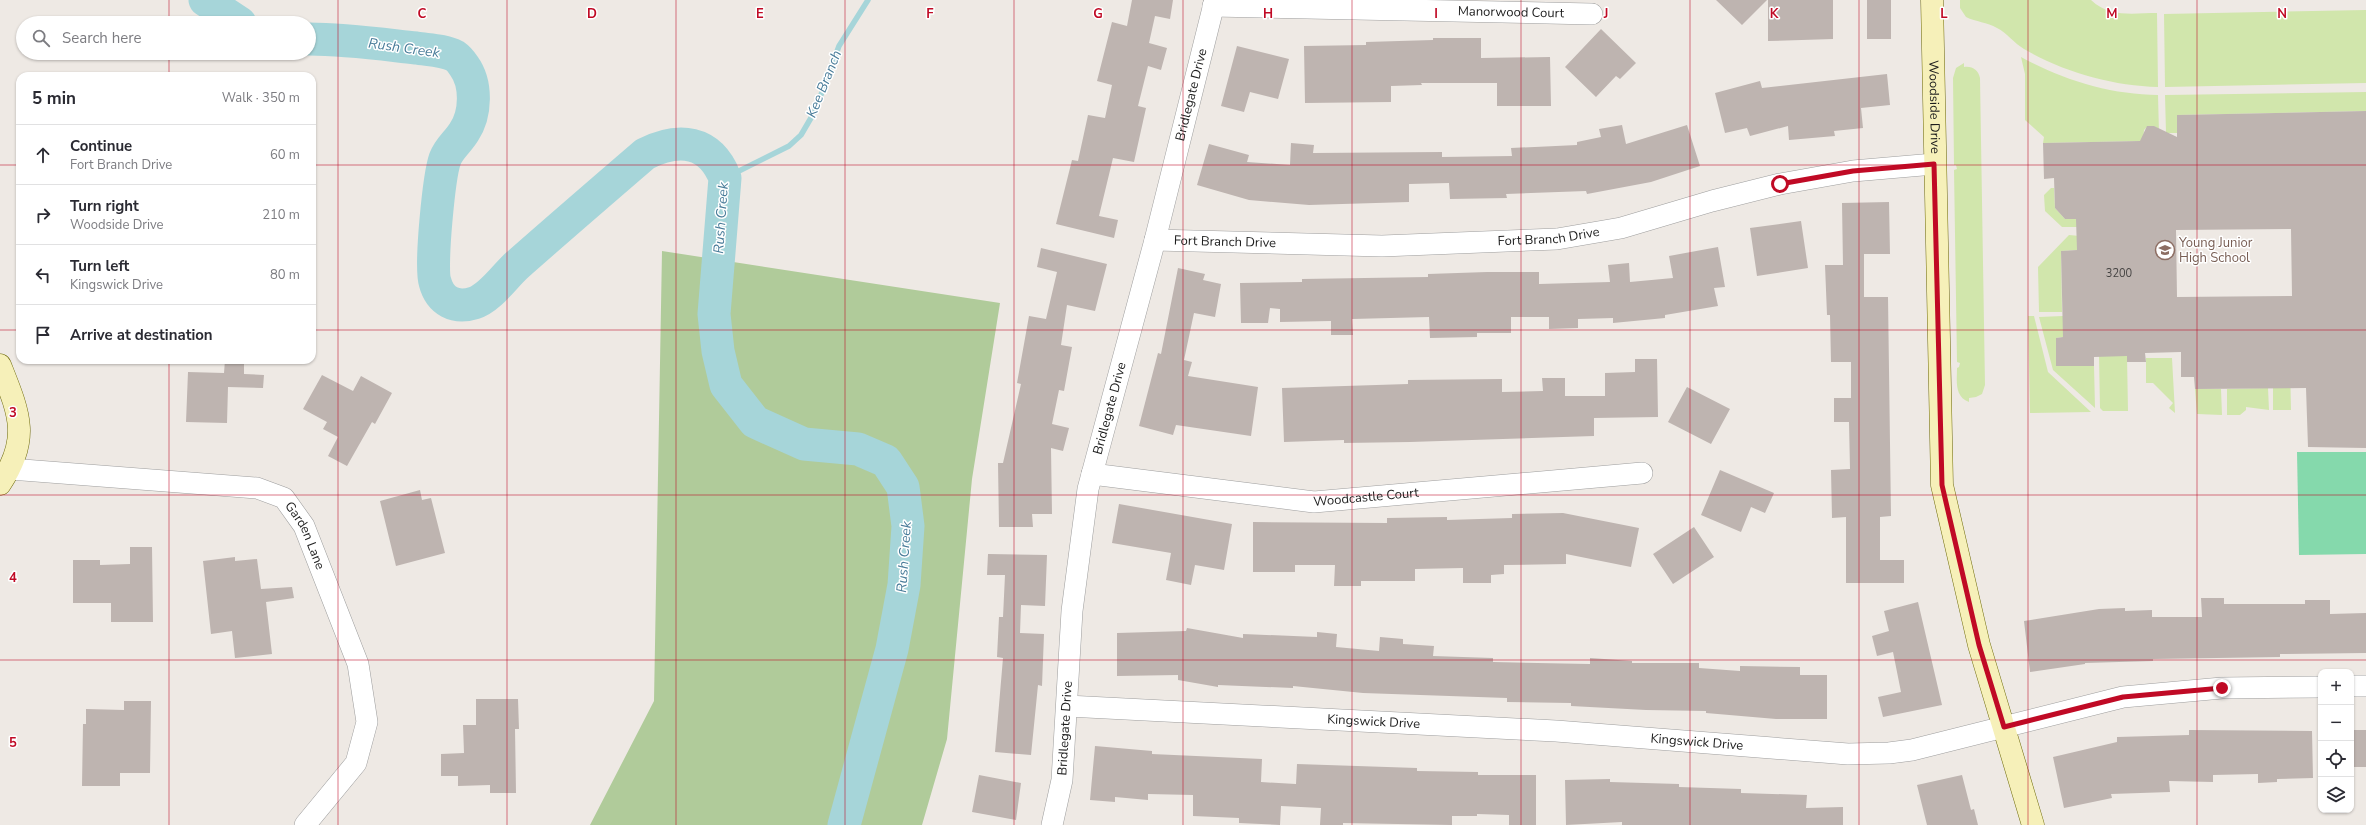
<!DOCTYPE html>
<meta charset="utf-8">
<style>
body{margin:0;font-family:"Nunito Sans",sans-serif;background:#f2f2f3;color:#2b2b33}
.controls{position:absolute;right:12px;bottom:12px;display:grid;overflow:hidden;border-radius:8px;box-shadow:0 1px 3px #0004}
.controls button{width:36px;height:36px;display:grid;place-items:center;padding:0;border:0;border-bottom:1px solid #e1e1e2;background:#fff;color:#2b2b33;font:20px sans-serif}
.stop{position:absolute;width:12px;height:12px;margin:-9px;border:3px solid #c00a25;border-radius:50%;background:#fff}
.stop.end{background:#c00a25;border-color:#fff;box-shadow:0 1px 4px #0008}
.list{margin:0;padding:0;list-style:none}
h2{display:flex;justify-content:space-between;align-items:center;height:52px;margin:0;padding:0 16px;font-size:17px}
h2 small{font-size:13px;font-weight:400;color:#7c7c81}
.list li{display:grid;grid-template-columns:26px 1fr auto;gap:12px;align-items:center;box-sizing:border-box;height:60px;padding:0 16px;border-top:1px solid #e1e1e2}
.list b{display:block;font-size:15px;white-space:nowrap}
.list p{margin:0;font-size:13px;white-space:nowrap;color:#7c7c81}
.list em{font-size:13px;font-style:normal;color:#7c7c81}
.icon{flex:none;width:22px;height:22px;fill:none;stroke:currentColor;stroke-width:2;stroke-linecap:round;stroke-linejoin:round}
.map{position:relative;flex:none;width:2366px;height:825px;overflow:hidden}
.search{position:absolute;background:#fff;box-shadow:0 1px 3px #0004;left:16px;top:16px;width:300px;height:44px;display:flex;align-items:center;gap:10px;box-sizing:border-box;padding:0 14px;border-radius:22px;color:#7c7c81;font-size:15px}
.panel{position:absolute;background:#fff;box-shadow:0 1px 3px #0004;left:16px;top:72px;width:300px;height:292px;border-radius:12px}
.map>svg:first-child{display:block}
</style>
<div class="map">
<svg width="2366" height="825" viewBox="0 0 2366 825">
<rect width="100%" height="100%" fill="#eee9e4"/>
<path fill="#d1e6ac" d="M1960 0H2091C2110 18 2133 13 2157 13L2158 87C2113 86 2063 72 2024 49 2014 43 2007 33 1997 28 1987 22 1976 22 1966 17L1960 8Z
M2366 10V83L2165 87 2164 14Z
M2021 57C2062 80 2112 95 2158 95L2159 133 2156 127 2148 126 2144 130 2143 141 2043 143 2044 137 2025 120V74Z
M1964 63V67C1973 66 1978 70 1980 78L1985 385 1982 394 1976 397 1969 398V402C1954 397 1957 380 1957 368L1959 367 1960 363 1957 362 1954 170 1957 169 1956 165H1954L1953 78 1956 68Z
M2366 92V111L2177 115V133H2166L2165 95Z
M2051 188H2054L2055 208 2065 219H2089V227H2062L2045 211 2044 195Z
M2069 235 2080 236 2077 250 2061 251 2062 312H2039L2038 267Z
M2028 316H2034L2048 372 2091 412 2030 413Z
M2063 316V337L2056 338V366H2094L2095 408 2053 370 2039 317Z
M2099 356H2127L2128 411H2103L2100 408Z
M2146 358H2172L2175 413 2169 408 2173 403 2153 383H2146Z
M2290 364 2291 410H2273V388H2281Z
M2268 388 2269 410 2246 407V410L2240 415H2227V389Z
M2195 389H2221L2222 415 2197 414Z"/>
<path fill="#b0cb9a" d="M662 251 1000 303 972 479 947 739 922 825H590L654 701Z"/>
<path fill="#85d9ac" d="M2297 452H2366V554L2299 555Z"/>
<g fill="none" stroke-linecap="round" stroke-linejoin="round">
<path stroke="#a6d5d9" stroke-width="5.5" d="M725 178 789 146 801 135 815 111 839 46 868 0"/>
<path stroke="#a6d5d9" stroke-width="33" d="M205 0 240 23
M309 39C345 39 380 44 416 48 428 50 444 50 455 56 458 58 462 63 464 66 477 84 476 114 464 132 458 142 449 148 445 159 439 176 430 267 435 282 440 301 455 309 474 303 490 298 504 277 516 266 559 228 602 191 645 154 679 137 710 140 725 178L714 314 718 351 726 385 755 422 804 444 858 449 886 461 903 487 908 526 904 585 892 649 844 825"/>
</g>
<path fill="#beb4b0" fill-rule="evenodd" d="M1132 0H1173L1170 19 1155 16 1149 43 1167 48 1161 70 1148 66 1138 106 1146 108 1134 162 1113 158 1099 216 1118 220 1114 238 1056 224 1072 160 1078 161 1088 115 1105 118 1112 85 1097 81 1112 22 1127 26Z
M1716 0H1767L1742 25Z
M1768 0H1833V39L1768 41Z
M1867 0H1891V39H1867Z
M1601 29 1636 63 1620 79 1616 76 1596 97 1565 67Z
M1433 38H1481V58L1550 57 1551 106H1497V83H1421L1422 85 1391 86V102L1305 103 1304 46 1366 45V42L1433 40Z
M1237 46 1289 59 1278 99 1250 92 1244 112 1221 106Z
M1887 74 1890 105 1861 108 1863 128 1834 131 1835 136 1789 140 1788 126 1750 136 1747 128 1725 133 1715 93 1760 81 1762 88Z
M2366 111V448L2308 447 2306 388 2195 389 2194 377H2181V352L2145 353 2146 362H2127V356L2094 357V366H2056V338L2063 337 2061 251 2077 250 2076 219H2065L2055 208 2054 178 2044 179 2043 143 2140 141 2147 126H2154L2177 137V115ZM2291 229 2292 296 2177 297 2176 230Z
M1622 125 1626 144 1687 125 1700 166 1651 182 1587 194 1586 191 1506 194 1507 198 1450 199 1449 183 1409 184V202L1309 205 1249 200 1197 185 1209 144 1249 155 1247 162 1290 165 1291 143 1314 145 1313 153 1442 152V157L1512 156 1511 148 1577 145V142L1601 137 1599 129Z
M1889 202 1890 254H1864V297H1888L1891 516 1880 517V560H1904V583H1846V517L1832 518 1831 470 1850 469 1849 422H1834V398H1851V362H1831L1830 315H1827L1825 265H1843L1842 203Z
M1801 221 1808 268 1757 276 1750 228Z
M1718 247 1725 287 1714 288 1718 306 1665 315V318L1613 323V318L1578 319V328L1549 329V317H1511V333H1477V337L1430 338 1429 317 1352 319 1353 335H1331V321L1280 322V309L1270 308 1268 323H1241L1240 283 1302 282V279L1428 277V274L1487 272H1539V284L1610 282 1608 265 1629 263 1630 282 1673 278 1669 256Z
M1041 248 1107 264 1095 311 1067 305 1061 345 1072 347 1064 391 1059 390 1052 424 1069 428 1063 451 1051 448 1052 514H1032L1033 527H999L998 463H1003L1021 384 1017 383 1029 316 1046 319 1057 272 1037 267Z
M1178 268 1205 274 1203 280 1221 284 1215 317 1194 313 1184 360 1192 362 1188 376 1258 387 1251 436 1176 425 1173 435 1139 426 1158 353 1161 354Z
M1635 359H1657L1658 417 1594 418V436L1410 442 1344 443V440L1284 442 1282 388 1408 384V380L1502 379V392L1543 391 1542 378H1565V396H1605V373L1635 372Z
M225 360H244V374L264 375 263 388 228 387 227 423 186 422 188 372 224 373Z
M322 375 353 391 361 376 392 393 375 424 372 422 347 466 328 456 338 437 323 429 327 422 303 409Z
M1687 387 1730 409 1711 444 1668 422Z
M1720 470 1774 493 1765 513 1751 507 1741 532 1701 515Z
M420 490 422 500 431 498 445 553 396 566 380 501Z
M1119 504 1232 524 1224 570 1195 565 1191 585 1166 580 1171 553 1112 543Z
M1563 513 1639 528 1631 567 1566 554V564L1504 565V574L1491 575V583H1463V568L1415 569V581H1361V586H1334L1335 565H1295V572H1253V522L1387 523V518L1447 517V520L1512 518V514Z
M1694 527 1714 557 1673 584 1653 554Z
M130 547H152L153 622H111V603H73V560H100V565L130 564Z
M988 554 1047 555 1045 606 1021 605 1020 633 1044 634 1042 686 1038 685 1031 755 995 752 1003 658 997 657 999 617H1003L1005 575H987Z
M235 557V561L257 559 261 589 292 587 294 598 266 602 272 654 235 658 232 631 211 634 203 561Z
M2201 598H2224V604H2305V600H2330V614L2366 613V653L2280 654V657L2153 659V661L2085 663V664L2030 672 2024 621 2099 609 2125 608V611L2152 610V617H2202Z
M1918 602 1942 705 1883 717 1878 697 1901 692 1893 652 1877 656 1872 636 1889 631 1884 611Z
M1187 628 1243 638V634L1317 637V632L1337 634 1336 647 1379 651 1380 637 1403 639V644L1434 646 1433 656 1493 658V662L1590 664V658L1632 661V663H1699V668L1740 671V666L1800 667V675H1827V719H1776L1706 713V711L1646 710 1571 706V703L1507 702V698L1363 693 1293 686V688L1218 685V687L1178 680V675L1117 676V633L1186 631Z
M476 699H518L519 729H515L516 793H490V785L458 786V776H441V754L464 753 463 725H476Z
M124 701H151L150 773H120V786H82L83 724H86V709L124 710Z
M2189 730 2312 731 2313 778 2277 779V782L2258 783V774L2213 775V782L2169 781 2170 792 2111 794 2112 798 2064 808 2053 757 2117 742V737L2189 735Z
M2351 730H2366V767H2351Z
M1095 746 1152 751V754L1262 759 1261 782 1296 784 1297 764 1417 768V771L1478 772V775H1536V825H1509V815L1477 814V816H1452V825L1343 823V825H1320L1321 808 1281 806 1280 825 1239 823V818L1193 816V795L1148 794V800L1115 797V802L1090 800Z
M979 775 1021 783 1016 820 972 812Z
M1962 775 1971 810 1974 809 1978 825H1927L1917 785Z
M1610 779V782L1679 784V787L1741 789V793L1807 795 1806 808 1843 807V825H1622V822L1566 825 1565 780Z"/>
<g fill="none" stroke-linecap="round" stroke-linejoin="round">
<defs>
<g id="street">
<path id="s1" d="M1213 6 1592 14"/>
<path id="s2" d="M1155 240 1382 246 1557 239 1621 228 1712 201 1780 184 1853 171 1934 164"/>
<path id="s3" d="M10 469 257 488 284 498 304 526 358 664 367 722 356 763 305 825"/>
<path id="s4" d="M1092 474 1314 502 1642 473"/>
<path d="M2351 686H2366"/>
<path id="s5" d="M1067 706 1556 731 1848 754 1889 753 1912 750 2123 697 2222 688 2321 687"/>
<path id="s6" d="M1052 825 1062 780 1072 611 1088 489 1155 240 1215 0"/>
</g>
<g id="secondary">
<path id="s7" d="M1932 0 1942 485 1979 645 2033 825"/>
<path d="M0 365C19 413 31 438 0 484"/>
</g>
</defs>
<use href="#street" stroke="#9e9e9e" stroke-width="22"/>
<use href="#secondary" stroke="#6e6a0a" stroke-width="23"/>
<use href="#street" stroke="#fff" stroke-width="21"/>
<use href="#secondary" stroke="#f6f0b9" stroke-width="22"/>
</g>
<g fill="none" stroke-linecap="round" stroke-linejoin="round">
<path stroke="#c00a25" stroke-width="5" d="M1780 184 1853 171 1934 164 1942 485 1979 645 2004 727 2123 697 2222 688"/>
</g>
<path fill="none" stroke="#c00a25" stroke-width="1" stroke-opacity="0.55" d="M169 0V23M338 0V825M507 0V825M676 0V825M845 0V825M1014 0V825M1183 0V825M1352 0V825M1521 0V825M1690 0V825M1859 0V825M2028 0V825M2197 0V825M169 53V76M0 165H20M312 165H2366M0 330H20M312 330H2366M169 360V825M0 495H2366M0 660H2366"/>
<defs>
<symbol id="school-ring" viewBox="-11 -11 22 22"><circle r="9.5" fill="#fff" stroke="#8d6e63" stroke-width="1.5"/><path d="M0-5L7-2L0 1L-7-2ZM-4 1L0 2.5L4 1V4Q0 6-4 4Z" fill="#8d6e63"/></symbol>
</defs>
<g fill-rule="evenodd">
<use href="#school-ring" x="2154" y="239" width="22" height="22"/>
</g>
<g text-anchor="middle" dominant-baseline="central" stroke-width="3" stroke-linejoin="round" paint-order="stroke">
<g font-size="11" fill="#454342">
<text x="2119" y="273">3200</text>
</g>
<g font-size="13" fill="#1d1d1d" stroke="#fff">
<text stroke="none"><textPath href="#s1" startOffset="298">Manorwood Court</textPath></text>
<text stroke="none"><textPath href="#s6" startOffset="746">Bridlegate Drive</textPath></text>
<text stroke="none"><textPath href="#s7" startOffset="107">Woodside Drive</textPath></text>
<text stroke="none"><textPath href="#s2" startOffset="394">Fort Branch Drive</textPath></text>
<text stroke="none"><textPath href="#s2" startOffset="70">Fort Branch Drive</textPath></text>
<text stroke="none"><textPath href="#s6" startOffset="422">Bridlegate Drive</textPath></text>
<text stroke="none"><textPath href="#s4" startOffset="276">Woodcastle Court</textPath></text>
<text stroke="none"><textPath href="#s3" startOffset="320">Garden Lane</textPath></text>
<text stroke="none"><textPath href="#s5" startOffset="307">Kingswick Drive</textPath></text>
<text stroke="none"><textPath href="#s6" startOffset="98">Bridlegate Drive</textPath></text>
<text stroke="none"><textPath href="#s5" startOffset="631">Kingswick Drive</textPath></text>
</g>
<g font-size="13" fill="#785e54" stroke="#fff" text-anchor="start">
<text x="2179" y="243">Young Junior<tspan x="2179" dy="15">High School</tspan></text>
</g>
<g font-size="14" font-style="italic" fill="#497c99" stroke="#fff">
<text transform="translate(404 48) rotate(8)">Rush Creek</text>
<text transform="translate(824 84) rotate(-68)">Kee Branch</text>
<text transform="translate(721 218) rotate(-86)">Rush Creek</text>
<text transform="translate(904 557) rotate(-86)">Rush Creek</text>
</g>
</g>
<g font-size="13" text-anchor="middle" font-weight="bold" fill="#c00a25" stroke="#fff" stroke-width="3" stroke-linejoin="round" paint-order="stroke">
<text x="422" y="18">C</text>
<text x="592" y="18">D</text>
<text x="760" y="18">E</text>
<text x="930" y="18">F</text>
<text x="1098" y="18">G</text>
<text x="1268" y="18">H</text>
<text x="1436" y="18">I</text>
<text x="1606" y="18">J</text>
<text x="1774" y="18">K</text>
<text x="1944" y="18">L</text>
<text x="2112" y="18">M</text>
<text x="2282" y="18">N</text>
<text x="13" y="417">3</text>
<text x="13" y="582">4</text>
<text x="13" y="747">5</text>
</g>
</svg>
<div class="controls">
<button>+</button>
<button>−</button>
<button><svg class="icon" aria-label="locate" viewBox="0 0 24 24"><circle cx="12" cy="12" r="6"/><path d="M12 2v4M12 18v4M2 12h4M18 12h4"/></svg></button>
<button><svg class="icon" aria-label="layers" viewBox="0 0 24 24"><path d="M12 4l9 5-9 5-9-5zM3 14l9 5 9-5"/></svg></button>
</div>
<div class="stop" style="left:1780px;top:184px"></div>
<div class="stop end" style="left:2222px;top:688px"></div>
<div class="search"><svg class="icon" aria-label="search" viewBox="0 0 24 24"><circle cx="10" cy="10" r="6"/><path d="M15 15l6 6"/></svg>Search here</div>
<section class="panel">
<h2>5 min<small>Walk · 350 m</small></h2>
<ul class="list">
<li><svg class="icon" aria-label="ahead" viewBox="0 0 24 24"><path d="M12 20V5M6 11l6-6 6 6"/></svg><div><b>Continue</b><p>Fort Branch Drive</p></div><em>60 m</em></li>
<li><svg class="icon" aria-label="right" viewBox="0 0 24 24"><path d="M7 20v-9h11M14 6l5 5-5 5"/></svg><div><b>Turn right</b><p>Woodside Drive</p></div><em>210 m</em></li>
<li><svg class="icon" aria-label="left" viewBox="0 0 24 24"><path d="M17 20v-9H6M10 6l-5 5 5 5"/></svg><div><b>Turn left</b><p>Kingswick Drive</p></div><em>80 m</em></li>
<li><svg class="icon" aria-label="arrive" viewBox="0 0 24 24"><path d="M6 21V4h12l-3 4 3 4H6"/></svg><div><b>Arrive at destination</b></div></li>
</ul>
</section>
</div>
